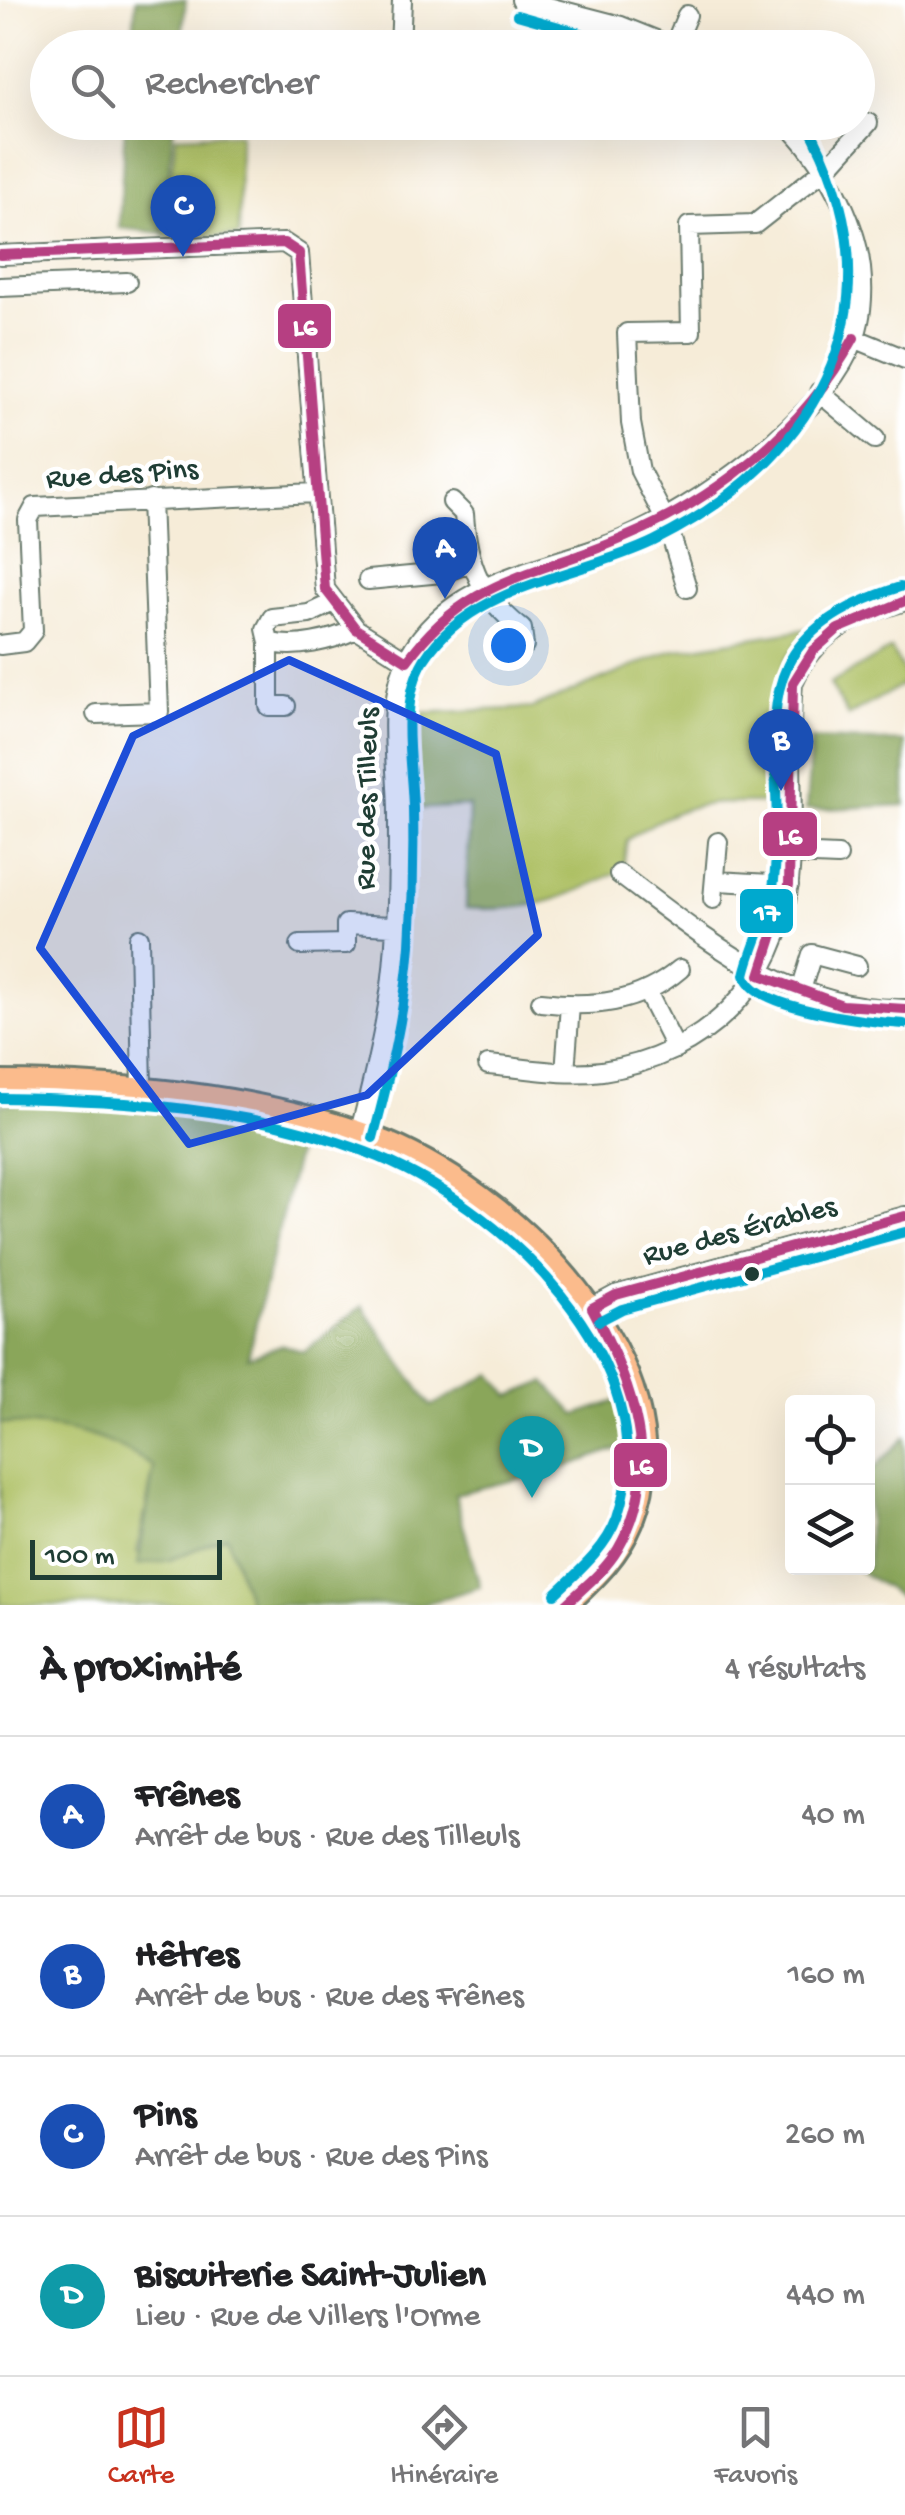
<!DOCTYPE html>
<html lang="fr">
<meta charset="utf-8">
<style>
body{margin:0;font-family:"Gochi Hand",sans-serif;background:#f2f2f2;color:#202124}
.controls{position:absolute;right:30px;bottom:30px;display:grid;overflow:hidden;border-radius:10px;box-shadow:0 10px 40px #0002}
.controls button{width:90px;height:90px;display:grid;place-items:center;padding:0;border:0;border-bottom:2px solid #e0e0e0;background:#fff;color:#202124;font:50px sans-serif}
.scale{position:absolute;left:30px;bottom:25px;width:192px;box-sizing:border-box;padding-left:10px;border:5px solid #1f3d34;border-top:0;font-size:28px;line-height:35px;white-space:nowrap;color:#1f3d34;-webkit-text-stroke:8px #fff;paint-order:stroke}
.you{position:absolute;left:508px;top:645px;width:35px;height:35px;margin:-25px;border:8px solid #fff;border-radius:50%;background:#1a73e8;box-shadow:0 0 0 15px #1a73e833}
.badge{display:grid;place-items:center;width:65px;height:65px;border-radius:50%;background:#c8321e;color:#fff;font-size:32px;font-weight:700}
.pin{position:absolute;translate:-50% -82px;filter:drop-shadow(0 2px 5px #0008)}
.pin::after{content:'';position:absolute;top:52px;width:35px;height:30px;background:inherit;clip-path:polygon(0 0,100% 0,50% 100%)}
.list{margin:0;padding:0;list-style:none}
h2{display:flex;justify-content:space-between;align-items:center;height:130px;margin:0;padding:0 40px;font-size:42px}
h2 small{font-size:32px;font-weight:400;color:#757577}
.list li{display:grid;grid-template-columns:65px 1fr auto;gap:30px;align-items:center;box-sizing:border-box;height:160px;padding:0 40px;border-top:2px solid #e0e0e0}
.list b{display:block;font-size:38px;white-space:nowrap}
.list p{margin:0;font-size:32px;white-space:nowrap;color:#757577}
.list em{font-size:32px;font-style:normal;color:#757577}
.icon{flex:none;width:55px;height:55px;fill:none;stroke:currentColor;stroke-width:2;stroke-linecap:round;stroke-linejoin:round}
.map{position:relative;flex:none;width:905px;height:1605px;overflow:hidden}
.search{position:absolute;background:#fff;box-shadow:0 10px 40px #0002;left:30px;right:30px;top:30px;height:110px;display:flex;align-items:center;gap:25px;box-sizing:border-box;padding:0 35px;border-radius:55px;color:#757577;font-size:38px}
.sheet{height:770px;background:#fff}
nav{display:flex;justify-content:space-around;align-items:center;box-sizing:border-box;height:140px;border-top:2px solid #e0e0e0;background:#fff;font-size:28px;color:#757577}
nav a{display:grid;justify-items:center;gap:5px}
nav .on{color:#c8321e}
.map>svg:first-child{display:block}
</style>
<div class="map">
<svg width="905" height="1605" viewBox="0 0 905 1605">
<rect width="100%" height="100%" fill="#fff"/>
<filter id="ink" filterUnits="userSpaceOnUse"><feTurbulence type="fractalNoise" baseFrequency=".01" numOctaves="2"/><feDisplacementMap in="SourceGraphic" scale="20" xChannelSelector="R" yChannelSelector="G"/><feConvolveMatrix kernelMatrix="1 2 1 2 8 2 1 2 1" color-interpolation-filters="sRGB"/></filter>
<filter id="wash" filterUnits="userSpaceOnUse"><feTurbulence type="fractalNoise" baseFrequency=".0048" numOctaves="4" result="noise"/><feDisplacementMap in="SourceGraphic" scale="40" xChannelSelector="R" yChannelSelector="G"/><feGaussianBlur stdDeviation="2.25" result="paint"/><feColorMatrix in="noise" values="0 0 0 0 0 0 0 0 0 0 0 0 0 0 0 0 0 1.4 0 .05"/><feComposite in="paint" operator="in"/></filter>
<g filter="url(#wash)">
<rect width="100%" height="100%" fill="#f6ecd8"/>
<path fill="#adc064" stroke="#667e4c" stroke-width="2.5" d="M240 133 239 236 164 238 176 136Z
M807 629 785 661 778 684 774 803C706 803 686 799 627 840L623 869C563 899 535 912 466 908L469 806 398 810 395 714 532 708 671 651Z
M891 649 905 674V683L848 716 830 684Z
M0 1423C61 1425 103 1432 154 1467L137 1552 170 1560 227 1536 250 1605H0Z"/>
<path fill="#8aa65a" stroke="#547247" stroke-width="2.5" d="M136 0H186L181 47H132Z
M125 123H174L162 233 119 228Z
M811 739 905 742V805L806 810Z
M54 1102 155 1108 301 1136 248 1357 283 1345 304 1352 362 1306 431 1406 492 1374 510 1396 545 1382 576 1415 616 1401 626 1425 625 1446 557 1470 455 1494 480 1587 421 1605H250L227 1536 169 1560 138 1565 154 1467C105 1433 58 1425 0 1423V1104Z
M905 1437V1600L855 1568H868V1474Z"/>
</g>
<g filter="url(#ink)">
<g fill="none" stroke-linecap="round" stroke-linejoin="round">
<defs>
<path id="minor" d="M521 0 621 26 676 48
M674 46 687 15
M400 48 402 0
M404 122V124
M184 220 185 246
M0 255 284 243 299 253 325 589 356 629 407 661
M0 287 127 282
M854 338 905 359
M819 392 875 439
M452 502 464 514C467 565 481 597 522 629L524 646
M368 580 442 573 470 563
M687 588 667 523 640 471 631 423 627 333 691 332 689 226 755 224 830 165 868 123
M332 603 309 614 272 618 266 629 269 642C294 650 333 640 356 629
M269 642V706H286
M0 645 24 642 33 631 28 520 35 507 315 493
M96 714 159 712 151 500
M791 854 838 856
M619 874C706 939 790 1012 905 1009
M718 881 789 885
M713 899 718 842
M139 938 142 1089
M300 945 346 944V924L393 926
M647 992 676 1049
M800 993 812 954 857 966
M541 1002C592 1008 639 1004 680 969
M488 1065C525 1068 565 1076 602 1071 703 1057 779 984 789 881 796 816 787 749 793 683 816 631 853 617 905 601
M565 1072 570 1005
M359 1134C372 1086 384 1035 391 986 398 930 398 869 398 813 398 763 384 702 409 656 452 578 546 570 621 540 697 508 814 424 850 349 862 323 864 295 861 268 855 217 822 157 785 122
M592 1308 616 1295 905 1216"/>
<path id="major" d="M0 1083C123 1084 256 1095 373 1138 508 1187 694 1365 631 1523 617 1557 591 1580 565 1605"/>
</defs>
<use href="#minor" stroke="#6a7a6d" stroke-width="22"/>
<use href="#major" stroke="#6a7a6d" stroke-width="28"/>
<use href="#minor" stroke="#fff" stroke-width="18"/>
<use href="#major" stroke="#fbbb8c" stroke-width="22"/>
<defs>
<path id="bus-1" d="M0 255 284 243 299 253 325 589 356 629 407 661
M407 661C466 578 535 576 621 539 716 500 805 429 854 338
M760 975 789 885 793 683 813 651 838 629 905 601
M760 975 842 1005 905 1009
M592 1308 616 1295 905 1216
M565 1605C583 1588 605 1571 618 1549 665 1469 632 1383 592 1308"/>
<path id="bus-2" d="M517 15 634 48
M900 587C724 643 790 737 774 880 771 912 752 943 745 975 754 1010 872 1022 904 1024
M0 1098C123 1100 250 1107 366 1152 499 1202 670 1361 617 1518 606 1549 577 1573 555 1594
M373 1138C390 1075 405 1011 410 945 413 900 414 854 413 809 412 762 398 703 424 660 473 583 578 578 654 541 825 456 905 299 806 122
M599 1321 622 1309 905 1232"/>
</defs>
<use href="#bus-1" stroke="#fff" stroke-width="18"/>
<use href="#bus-2" stroke="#fff" stroke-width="18"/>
<use href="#bus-1" stroke="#b63f82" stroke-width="10"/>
<use href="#bus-2" stroke="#00a9ce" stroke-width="10"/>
</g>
</g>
<path fill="#1d4ed8" fill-opacity="0.2" stroke="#1d4ed8" stroke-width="8" stroke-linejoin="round" d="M289 660 496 754 538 935 367 1095 189 1144 40 948 133 736Z"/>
<circle fill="#1f3d34" stroke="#fff" stroke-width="4" cx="752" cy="1274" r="9"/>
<g text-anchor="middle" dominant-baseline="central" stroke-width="9" stroke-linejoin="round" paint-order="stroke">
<g font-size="30" fill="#1f3d34" stroke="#fff">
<text transform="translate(122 476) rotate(-4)">Rue des Pins</text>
<text transform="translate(369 799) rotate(-89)">Rue des Tilleuls</text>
<text transform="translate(740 1233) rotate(-15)">Rue des Érables</text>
</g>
</g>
<g stroke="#fff" stroke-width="4">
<rect x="276" y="302" width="57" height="48" rx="10" fill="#b63f82"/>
<rect x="761" y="810" width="58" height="48" rx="10" fill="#b63f82"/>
<rect x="738" y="887" width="57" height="48" rx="10" fill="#00a9ce"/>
<rect x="612" y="1441" width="57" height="48" rx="10" fill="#b63f82"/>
</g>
<g font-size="28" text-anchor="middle" font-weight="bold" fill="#fff">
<text x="305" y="335">L6</text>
<text x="790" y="844">L6</text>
<text x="767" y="921">17</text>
<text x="641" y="1474">L6</text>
</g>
</svg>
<div class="controls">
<button><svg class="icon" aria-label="locate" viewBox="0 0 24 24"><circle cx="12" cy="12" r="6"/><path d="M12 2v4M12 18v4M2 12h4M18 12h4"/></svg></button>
<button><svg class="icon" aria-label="layers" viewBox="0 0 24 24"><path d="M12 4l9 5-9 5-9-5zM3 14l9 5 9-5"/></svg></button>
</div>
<div class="scale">100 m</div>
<div class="you"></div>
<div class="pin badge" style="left:445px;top:599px;background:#1a4fb4">A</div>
<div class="pin badge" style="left:781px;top:791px;background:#1a4fb4">B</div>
<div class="pin badge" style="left:183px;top:257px;background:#1a4fb4">C</div>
<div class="pin badge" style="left:532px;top:1498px;background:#0f9aa8">D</div>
<div class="search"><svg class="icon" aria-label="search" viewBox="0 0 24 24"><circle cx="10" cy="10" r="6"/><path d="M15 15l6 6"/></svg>Rechercher</div>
</div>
<section class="sheet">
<h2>À proximité<small>4 résultats</small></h2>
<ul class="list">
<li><span class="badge" style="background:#1a4fb4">A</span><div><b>Frênes</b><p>Arrêt de bus · Rue des Tilleuls</p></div><em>40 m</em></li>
<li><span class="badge" style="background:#1a4fb4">B</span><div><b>Hêtres</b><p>Arrêt de bus · Rue des Frênes</p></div><em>160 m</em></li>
<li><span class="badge" style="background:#1a4fb4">C</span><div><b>Pins</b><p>Arrêt de bus · Rue des Pins</p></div><em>260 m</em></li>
<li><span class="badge" style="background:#0f9aa8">D</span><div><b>Biscuiterie Saint-Julien</b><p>Lieu · Rue de Villers l'Orme</p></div><em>440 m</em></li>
</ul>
</section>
<nav>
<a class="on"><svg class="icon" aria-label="map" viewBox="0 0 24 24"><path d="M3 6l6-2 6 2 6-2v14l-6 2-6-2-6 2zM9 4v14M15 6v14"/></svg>Carte</a>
<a><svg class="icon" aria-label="directions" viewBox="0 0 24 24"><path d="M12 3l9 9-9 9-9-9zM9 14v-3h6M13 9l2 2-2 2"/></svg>Itinéraire</a>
<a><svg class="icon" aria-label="saved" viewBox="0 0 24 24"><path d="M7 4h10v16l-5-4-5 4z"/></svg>Favoris</a>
</nav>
